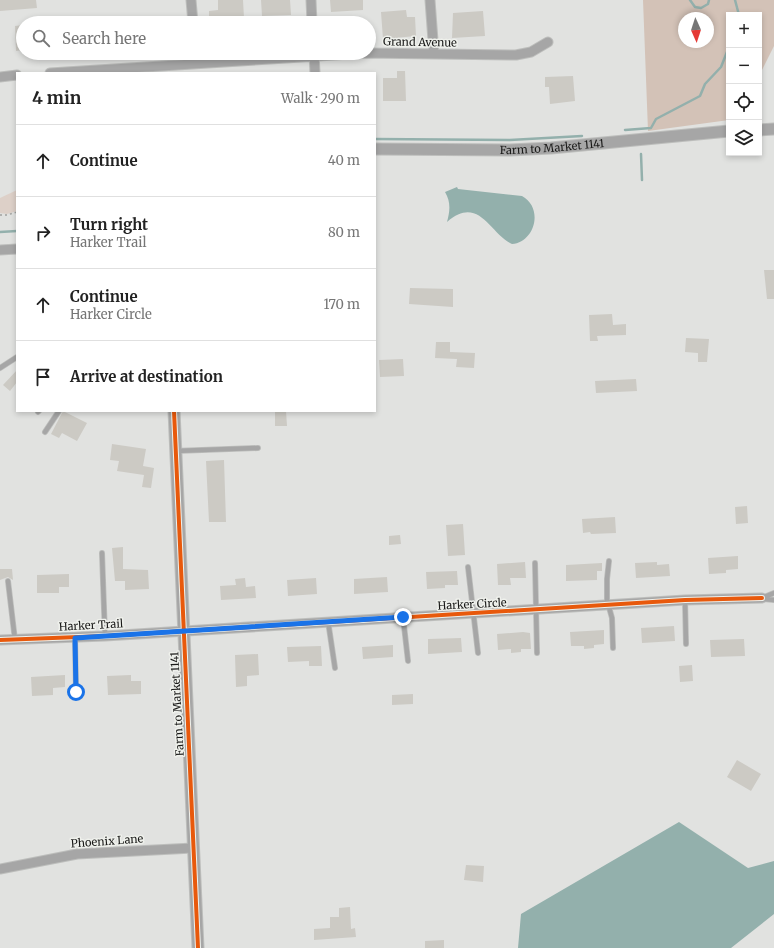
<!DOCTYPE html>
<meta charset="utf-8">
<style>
body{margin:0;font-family:Merriweather,serif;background:#f2f2f2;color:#222}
.controls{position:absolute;right:12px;top:12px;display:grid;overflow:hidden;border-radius:0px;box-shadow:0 2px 6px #0003}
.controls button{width:36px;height:36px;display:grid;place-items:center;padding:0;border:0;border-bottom:1px solid #e0e0e0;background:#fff;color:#222;font:20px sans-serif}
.compass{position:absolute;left:678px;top:12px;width:36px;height:36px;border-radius:50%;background:#fff;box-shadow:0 2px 6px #0003;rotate:177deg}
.stop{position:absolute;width:12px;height:12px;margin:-9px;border:3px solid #1a73e8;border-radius:50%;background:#fff}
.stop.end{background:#1a73e8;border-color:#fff;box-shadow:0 1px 4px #0008}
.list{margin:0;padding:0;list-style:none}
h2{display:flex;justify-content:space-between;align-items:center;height:52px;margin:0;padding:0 16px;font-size:17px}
h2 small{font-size:13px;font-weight:400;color:#767676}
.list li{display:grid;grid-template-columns:26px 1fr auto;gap:12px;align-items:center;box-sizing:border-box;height:72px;padding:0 16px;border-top:1px solid #e0e0e0}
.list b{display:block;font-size:15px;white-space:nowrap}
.list p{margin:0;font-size:13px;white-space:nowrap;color:#767676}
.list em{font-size:13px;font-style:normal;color:#767676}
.icon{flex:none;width:22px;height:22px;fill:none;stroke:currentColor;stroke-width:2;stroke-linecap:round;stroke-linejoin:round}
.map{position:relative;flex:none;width:774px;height:948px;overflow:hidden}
.search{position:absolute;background:#fff;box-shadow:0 2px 6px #0003;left:16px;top:16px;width:360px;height:44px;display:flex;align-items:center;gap:10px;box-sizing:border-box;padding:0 14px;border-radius:22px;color:#767676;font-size:15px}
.panel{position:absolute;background:#fff;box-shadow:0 2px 6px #0003;left:16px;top:72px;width:360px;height:340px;border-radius:0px}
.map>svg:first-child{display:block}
</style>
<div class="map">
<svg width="774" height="948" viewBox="0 0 774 948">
<rect width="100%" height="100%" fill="#e1e2e0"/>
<path fill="#ddd0c8" d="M17 190V211L7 214 0 213V198Z"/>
<path fill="#d3c2b7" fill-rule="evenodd" d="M643 0H774V46L759 76V15H729V120L648 131ZM684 18H708V42H684Z"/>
<path fill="#93b0ac" d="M457 187 458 189 522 196C544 208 535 242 512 244 490 234 479 194 447 222 450 211 451 202 445 192Z
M679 822 748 868 774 861V914L731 948H518L521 914Z"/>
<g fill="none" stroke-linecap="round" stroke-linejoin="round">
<path stroke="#93b0ac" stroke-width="2.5" d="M690 0 695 7 701 8 708 4 709 0
M735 0 739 15
M625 130 651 128 656 119 700 96 705 84 721 67 729 47
M375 139 510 140 582 136
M641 154 642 180
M0 232 17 231"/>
</g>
<path fill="#cccac4" d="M0 0H36L37 8 0 11Z
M218 0H243L244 18 209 20V11L218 10Z
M261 0H290L291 15 262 16Z
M330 0H363V10L331 12Z
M406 10 407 17H415L416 36 383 39 381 12Z
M483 11 485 36 452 38 453 13Z
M23 25V50L16 51 15 26Z
M397 71H405L406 101H383V78H397Z
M573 76 575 101 550 104 549 87H545V77Z
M764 270H774V299H767Z
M410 288 453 289V307L409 304Z
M612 314 613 325 626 324V335L597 336 598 341H590L589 315Z
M686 338 709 339 707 362H698V353L685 352Z
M436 342H450V352L475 353 474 368 456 367 457 359 435 358Z
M403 359 404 376 380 377 379 360Z
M17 370V382L10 391 3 385Z
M636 379 637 391 596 393 595 381Z
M63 411 87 423 77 441 62 433 59 438 51 434Z
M275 411H286L287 426H275Z
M112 444 146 449 143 466 154 468 151 488 142 487 144 475 117 471 119 461 110 460Z
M224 460 226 522H209L206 461Z
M747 506 748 523 736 524 735 507Z
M615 517 616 533 591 534 590 532 583 533 582 519Z
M463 524 465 555 448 556 446 525Z
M400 535 401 544 389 545V536Z
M123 547V569L148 570 149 589 125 590V581H115L112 548Z
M738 556V569L726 570V573L709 574 708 558Z
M525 562 526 578H510L511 585H498L497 564Z
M657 562V565L669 564 670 576 636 578 635 563Z
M602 563V571H597V580L566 581V565Z
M0 569H12L13 580 8 577 0 580Z
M457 571 458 585H445V588L427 589 426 572Z
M69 574V587H59V593H37V575Z
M387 577 388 592 354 594V579Z
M245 578 246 587 255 586 256 598 221 600 220 586 236 585 235 579Z
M316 578 317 594 288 596 287 580Z
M674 626 675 641 642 643 641 628Z
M604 630V644L594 645V648L584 649V646H571L570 632Z
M523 632 530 633 531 649H521V652L511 653V649L498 650 497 634Z
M461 638 462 652 428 654V639Z
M744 639 745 656 711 657 710 640Z
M393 645V657L363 659 362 647Z
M321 646 322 666H309V661L288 662 287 647Z
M258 654 259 675 247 676V686L236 687 235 655Z
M692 665 693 681 680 682 679 666Z
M65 675V687L53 688V695L32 696 31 677Z
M131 675V681H141V694L108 695 107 676Z
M413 694V704L392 705V695Z
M737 760 761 774 751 791 727 777Z
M466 865 484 866 483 882 464 880Z
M350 907 351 929 355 928 356 937 314 940V929L330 928V917H339V908Z
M444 940V948H425V941Z"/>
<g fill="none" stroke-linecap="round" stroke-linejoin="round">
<defs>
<path id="service" d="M0 368 17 357
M38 412 39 411
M45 432 59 411
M175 451 258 448
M102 553 105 636
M609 561 607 579V600L612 618 613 648
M535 563 537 653
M468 567 478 653
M8 581 15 640
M762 598 774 593
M764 599 774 600
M685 600 686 644
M403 617 408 661
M328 621 335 668
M75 638 76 691"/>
<path id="minor" d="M191 0 193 23
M311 0 312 23
M430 0 434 54
M314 53 315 73
M50 73 366 53 516 55 531 52 548 42
M0 77 17 75
M0 250 17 249
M0 640 105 636 685 600 762 598
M0 869 77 854 193 848"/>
<g id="tertiary">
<path d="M759 130 774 129"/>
<path id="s1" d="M375 149 510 150 551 148 729 131"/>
<path d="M174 411 198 948"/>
</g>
</defs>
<use href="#service" stroke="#bdbebc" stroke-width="6"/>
<use href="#minor" stroke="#bdbebc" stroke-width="11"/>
<use href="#tertiary" stroke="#bdbebc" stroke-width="13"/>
<path stroke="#a0a19f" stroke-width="1.5" stroke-dasharray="2 3" stroke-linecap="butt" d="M0 215H7L17 212"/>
<use href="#service" stroke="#a6a6a6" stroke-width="4.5"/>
<use href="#minor" stroke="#a6a6a6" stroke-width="9"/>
<use href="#tertiary" stroke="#a6a6a6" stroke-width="11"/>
<defs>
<path id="cycleway" d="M174 411 198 948
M0 640 105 636 685 600 762 598"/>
</defs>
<use href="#cycleway" stroke="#eff1ec" stroke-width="6"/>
<use href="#cycleway" stroke="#e8590c" stroke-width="4"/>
</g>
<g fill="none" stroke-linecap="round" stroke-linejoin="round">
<path stroke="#1a73e8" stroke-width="5" d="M76 692 75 638 403 617"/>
</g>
<g text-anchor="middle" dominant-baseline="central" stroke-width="3" stroke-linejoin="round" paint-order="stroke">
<g font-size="11" fill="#1a1a19" stroke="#eff1ec">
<text transform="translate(420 42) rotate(1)">Grand Avenue</text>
<text stroke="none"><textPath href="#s1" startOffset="177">Farm to Market 1141</textPath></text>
<text transform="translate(472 604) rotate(-3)">Harker Circle</text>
<text transform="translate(91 625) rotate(-3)">Harker Trail</text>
<text transform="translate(177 704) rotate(-93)">Farm to Market 1141</text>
<text transform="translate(107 841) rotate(-4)">Phoenix Lane</text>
</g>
</g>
</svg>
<div class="controls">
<button>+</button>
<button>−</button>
<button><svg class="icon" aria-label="locate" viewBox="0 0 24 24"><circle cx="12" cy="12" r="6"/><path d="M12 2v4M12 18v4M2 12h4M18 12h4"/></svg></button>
<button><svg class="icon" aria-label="layers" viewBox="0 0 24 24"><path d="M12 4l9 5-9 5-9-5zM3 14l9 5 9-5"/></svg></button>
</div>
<svg class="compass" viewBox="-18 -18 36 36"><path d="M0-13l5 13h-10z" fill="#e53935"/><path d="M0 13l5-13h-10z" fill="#767676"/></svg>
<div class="stop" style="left:76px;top:692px"></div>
<div class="stop end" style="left:403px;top:617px"></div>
<div class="search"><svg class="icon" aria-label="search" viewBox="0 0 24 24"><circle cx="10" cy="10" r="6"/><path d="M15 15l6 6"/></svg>Search here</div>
<section class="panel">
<h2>4 min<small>Walk · 290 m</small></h2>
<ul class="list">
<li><svg class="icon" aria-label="ahead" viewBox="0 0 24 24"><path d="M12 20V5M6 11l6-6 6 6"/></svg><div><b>Continue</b></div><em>40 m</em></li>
<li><svg class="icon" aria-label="right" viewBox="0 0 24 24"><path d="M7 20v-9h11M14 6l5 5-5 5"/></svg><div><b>Turn right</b><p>Harker Trail</p></div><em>80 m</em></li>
<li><svg class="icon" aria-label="ahead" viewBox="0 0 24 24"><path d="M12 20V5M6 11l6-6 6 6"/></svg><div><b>Continue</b><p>Harker Circle</p></div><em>170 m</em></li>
<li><svg class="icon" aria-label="arrive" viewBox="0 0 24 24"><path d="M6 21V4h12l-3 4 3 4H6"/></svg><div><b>Arrive at destination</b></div></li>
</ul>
</section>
</div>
